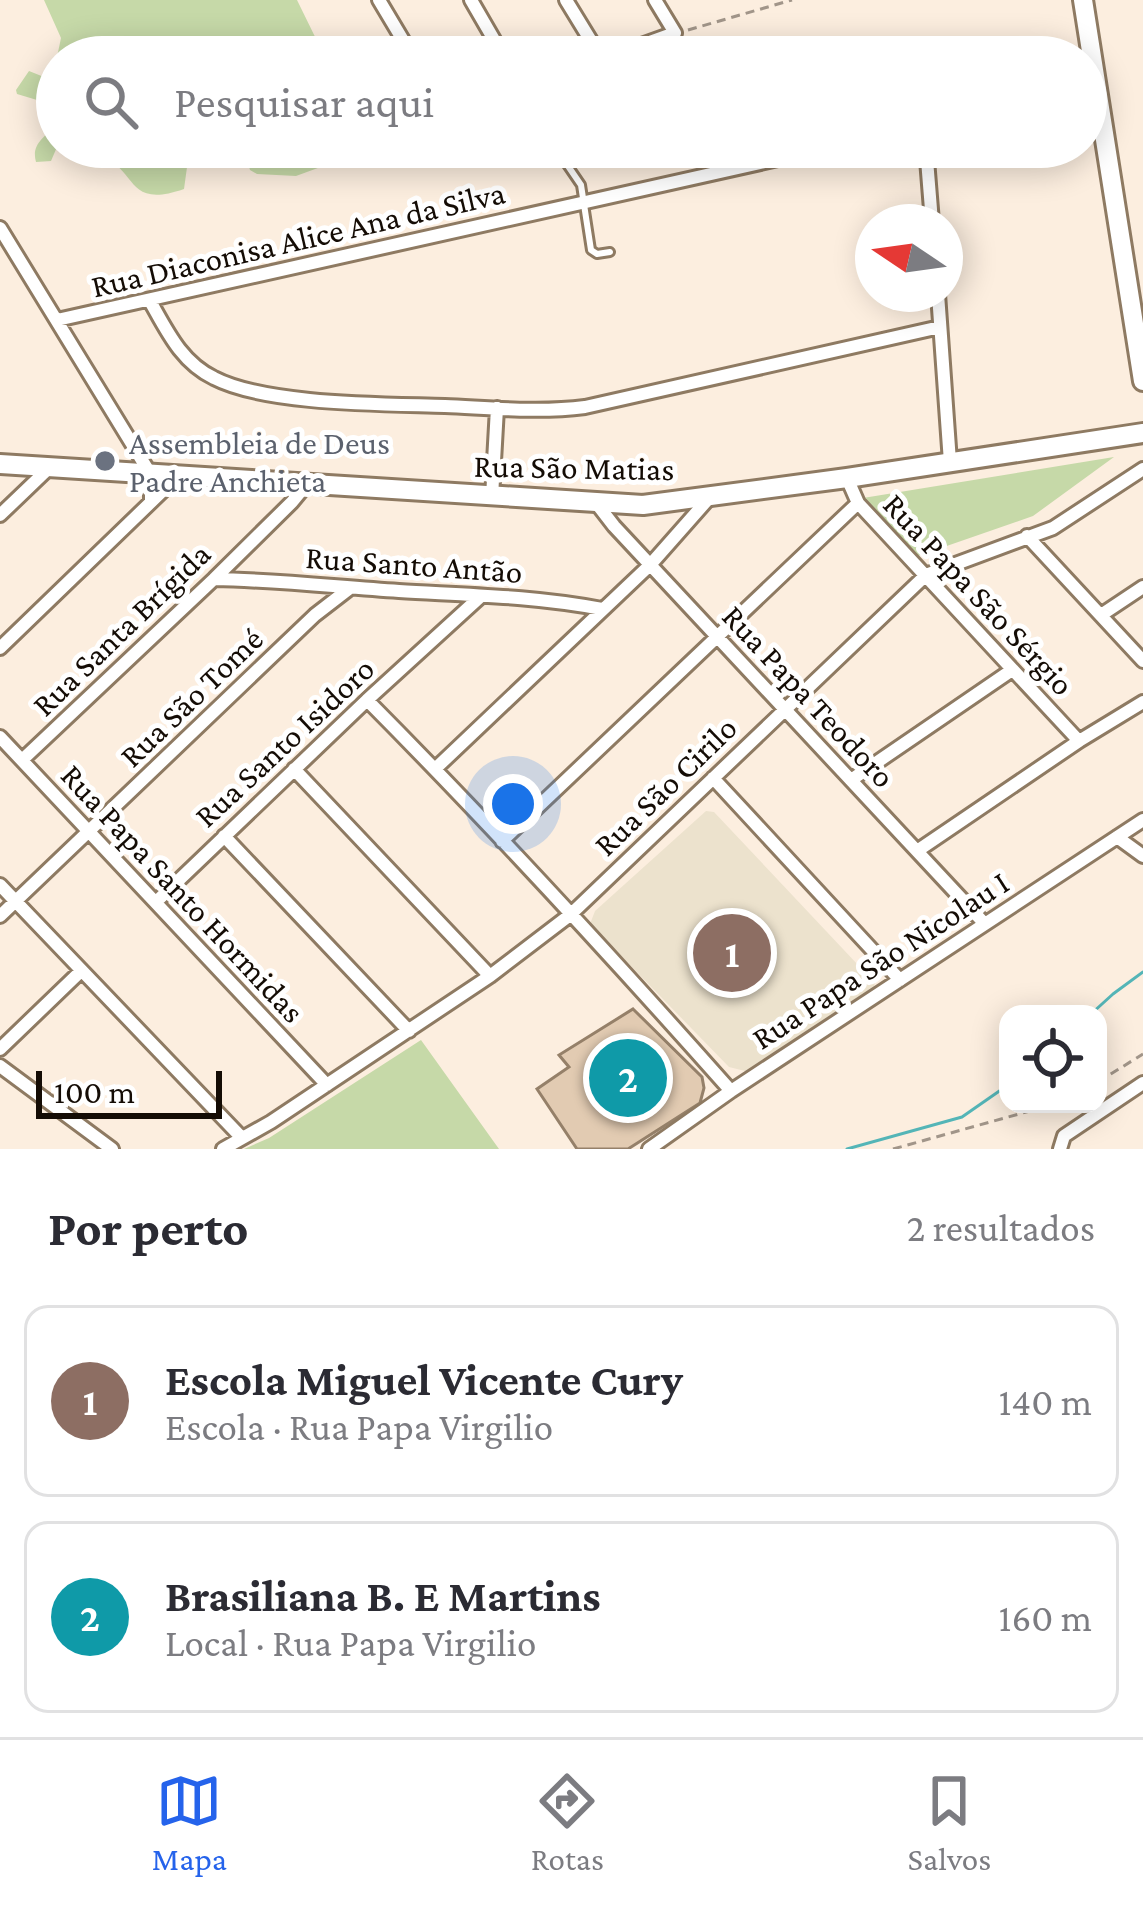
<!DOCTYPE html>
<html lang="pt">
<meta charset="utf-8">
<style>
body{margin:0;font-family:"Crimson Pro",serif;background:#f7f7f7;color:#2b2b33}
.controls{position:absolute;right:36px;bottom:36px;display:grid;overflow:hidden;border-radius:24px;box-shadow:0 6px 30px #0003}
.controls button{width:108px;height:108px;display:grid;place-items:center;padding:0;border:0;border-bottom:3px solid #e1e1e2;background:#fff;color:#2b2b33;font:60px sans-serif}
.compass{position:absolute;left:855px;top:204px;width:108px;height:108px;border-radius:50%;background:#fff;box-shadow:0 6px 30px #0003;rotate:283deg}
.scale{position:absolute;left:36px;bottom:30px;width:186px;box-sizing:border-box;padding-left:12px;border:6px solid #140c05;border-top:0;font-size:33px;line-height:42px;white-space:nowrap;color:#140c05;-webkit-text-stroke:9px #fff;paint-order:stroke}
.you{position:absolute;left:513px;top:804px;width:42px;height:42px;margin:-30px;border:9px solid #fff;border-radius:50%;background:#1a73e8;box-shadow:0 0 0 18px #1a73e833}
.badge{display:grid;place-items:center;width:78px;height:78px;border-radius:50%;background:#2563eb;color:#fff;font-size:39px;font-weight:700}
.pin{position:absolute;translate:-50% -50%;border:6px solid #fff;box-shadow:0 3px 12px #0006}
.list{margin:0;padding:0;list-style:none}
h2{display:flex;justify-content:space-between;align-items:center;height:156px;margin:0;padding:0 48px;font-size:51px}
h2 small{font-size:39px;font-weight:400;color:#7c7c81}
.list li{display:grid;grid-template-columns:78px 1fr auto;gap:36px;align-items:center;box-sizing:border-box;height:192px;margin:0 24px 24px;padding:0 24px;border:3px solid #e1e1e2;border-radius:24px}
.list b{display:block;font-size:45px;white-space:nowrap}
.list p{margin:0;font-size:39px;white-space:nowrap;color:#7c7c81}
.list em{font-size:39px;font-style:normal;color:#7c7c81}
.icon{flex:none;width:66px;height:66px;fill:none;stroke:currentColor;stroke-width:2;stroke-linecap:round;stroke-linejoin:round}
.map{position:relative;flex:none;width:1143px;height:1149px;overflow:hidden}
.search{position:absolute;background:#fff;box-shadow:0 6px 30px #0003;left:36px;right:36px;top:36px;height:132px;display:flex;align-items:center;gap:30px;box-sizing:border-box;padding:0 42px;border-radius:66px;color:#7c7c81;font-size:45px}
.sheet{height:588px;background:#fff}
nav{display:flex;justify-content:space-around;align-items:center;box-sizing:border-box;height:168px;border-top:3px solid #e1e1e2;background:#fff;font-size:33px;color:#7c7c81}
nav a{display:grid;justify-items:center;gap:6px}
nav .on{color:#2563eb}
.map>svg:first-child{display:block}
</style>
<div class="map">
<svg width="1143" height="1149" viewBox="0 0 1143 1149">
<rect width="100%" height="100%" fill="#fceedf"/>
<path fill="#ece2cd" d="M706 811 714 812 875 983 873 989 753 1073 729 1067 590 924 595 911Z"/>
<path fill="#c6d9a8" d="M44 0H297L321 49 320 57H57L61 38Z
M57 59V106L17 94 16 90 29 71 44 77 49 75Z
M57 126V147L51 161 36 162C31 145 44 136 57 126Z
M96 147H204L188 160 184 189C121 211 140 163 96 158Z
M243 147H347L337 161 296 176 257 174 250 170Z
M1114 457 1033 516 915 557 863 498Z
M421 1040 499 1149H244L269 1138Z"/>
<g fill="none" stroke-linecap="round" stroke-linejoin="round">
<path stroke="#54b5b7" stroke-width="3" d="M1091 1014 1113 994 1143 972
M847 1149 962 1117 1008 1085"/>
</g>
<path fill="#e2cbb2" stroke="#958069" stroke-width="3" d="M633 1009 702 1077 704 1088 700 1103 628 1149H577L537 1089 569 1067 559 1055Z"/>
<g fill="none" stroke-linecap="round" stroke-linejoin="round">
<defs>
<path id="lane" d="M555 147 581 185 591 250 597 254 610 252"/>
<path id="street" d="M379 0 413 57
M471 0 504 57
M566 0 599 54
M585 57 636 47 675 33 655 0
M926 147 932 222
M0 228 151 475V501
M938 294 950 462
M150 301C167 331 181 362 214 378 266 405 384 404 445 406 491 408 539 413 585 407L940 327
M57 320 832 147
M847 478 858 503 1079 741
M492 497 497 408
M597 504 614 526 984 923
M0 515 48 469
M1027 536 1143 661
M214 579C276 580 337 587 399 591 467 595 535 596 602 609
M1101 615 1143 587
M0 648 178 476
M367 700C492 826 613 958 731 1091
M0 737 327 1085
M22 760 214 579 292 502 306 485
M294 769 490 976
M435 769 650 565 710 497
M713 778 900 980
M851 780 1012 670
M224 836 409 1031
M1117 837 1143 856
M502 841 858 503
M917 851 1079 741 1143 702
M0 885 242 1138
M157 901 367 700 480 597
M0 916 315 615 350 588
M0 1049 81 971
M0 1066 112 1149
M223 1149 271 1122 490 976 570 915 926 575 1053 528 1143 469
M649 1149 731 1091 1143 820
M1060 1149 1064 1136 1143 1083"/>
<path id="secondary" d="M1083 0 1143 381
M0 464 643 505 847 478 1143 433"/>
</defs>
<use href="#lane" stroke="#8e7a62" stroke-width="12"/>
<use href="#street" stroke="#8e7a62" stroke-width="18"/>
<use href="#secondary" stroke="#8e7a62" stroke-width="24"/>
<path stroke="#a19589" stroke-width="3" stroke-dasharray="9 6" stroke-linecap="butt" d="M688 30 792 0
M1098 1082 1143 1054
M893 1149 1055 1104"/>
<use href="#lane" stroke="#fff" stroke-width="6"/>
<use href="#street" stroke="#fff" stroke-width="12"/>
<use href="#secondary" stroke="#fff" stroke-width="18"/>
</g>
<circle fill="#6b7280" stroke="#fff" stroke-width="4.5" cx="105" cy="461" r="12"/>
<g text-anchor="middle" dominant-baseline="central" stroke-width="10" stroke-linejoin="round" paint-order="stroke">
<g font-size="33" fill="#140c05" stroke="#fff">
<text transform="translate(298 239) rotate(-13)">Rua Diaconisa Alice Ana da Silva</text>
<text transform="translate(574 467) rotate(1)">Rua São Matias</text>
<text transform="translate(414 564) rotate(4)">Rua Santo Antão</text>
<text transform="translate(979 594) rotate(47)">Rua Papa São Sérgio</text>
<text transform="translate(121 629) rotate(-44)">Rua Santa Brígida</text>
<text transform="translate(809 696) rotate(47)">Rua Papa Teodoro</text>
<text transform="translate(191 697) rotate(-44)">Rua São Tomé</text>
<text transform="translate(284 742) rotate(-43)">Rua Santo Isidoro</text>
<text transform="translate(665 786) rotate(-44)">Rua São Cirilo</text>
<text transform="translate(183 893) rotate(47)">Rua Papa Santo Hormidas</text>
<text transform="translate(880 960) rotate(-33)">Rua Papa São Nicolau I</text>
</g>
<g font-size="33" fill="#5b616d" stroke="#fff" text-anchor="start">
<text x="129" y="442">Assembleia de Deus<tspan x="129" dy="38">Padre Anchieta</tspan></text>
</g>
</g>
</svg>
<div class="controls">
<button><svg class="icon" aria-label="locate" viewBox="0 0 24 24"><circle cx="12" cy="12" r="6"/><path d="M12 2v4M12 18v4M2 12h4M18 12h4"/></svg></button>
</div>
<svg class="compass" viewBox="-18 -18 36 36"><path d="M0-13l5 13h-10z" fill="#e53935"/><path d="M0 13l5-13h-10z" fill="#7c7c81"/></svg>
<div class="scale">100 m</div>
<div class="you"></div>
<div class="pin badge" style="left:732px;top:953px;background:#8d6e63">1</div>
<div class="pin badge" style="left:628px;top:1078px;background:#0f9aa8">2</div>
<div class="search"><svg class="icon" aria-label="search" viewBox="0 0 24 24"><circle cx="10" cy="10" r="6"/><path d="M15 15l6 6"/></svg>Pesquisar aqui</div>
</div>
<section class="sheet">
<h2>Por perto<small>2 resultados</small></h2>
<ul class="list">
<li><span class="badge" style="background:#8d6e63">1</span><div><b>Escola Miguel Vicente Cury</b><p>Escola · Rua Papa Virgilio</p></div><em>140 m</em></li>
<li><span class="badge" style="background:#0f9aa8">2</span><div><b>Brasiliana B. E Martins</b><p>Local · Rua Papa Virgilio</p></div><em>160 m</em></li>
</ul>
</section>
<nav>
<a class="on"><svg class="icon" aria-label="map" viewBox="0 0 24 24"><path d="M3 6l6-2 6 2 6-2v14l-6 2-6-2-6 2zM9 4v14M15 6v14"/></svg>Mapa</a>
<a><svg class="icon" aria-label="directions" viewBox="0 0 24 24"><path d="M12 3l9 9-9 9-9-9zM9 14v-3h6M13 9l2 2-2 2"/></svg>Rotas</a>
<a><svg class="icon" aria-label="saved" viewBox="0 0 24 24"><path d="M7 4h10v16l-5-4-5 4z"/></svg>Salvos</a>
</nav>
